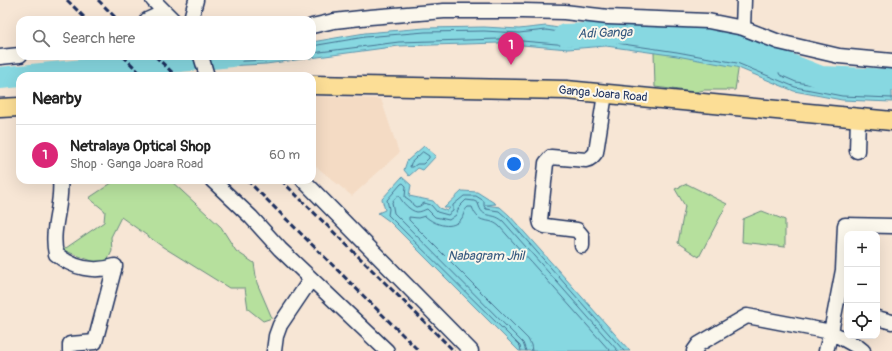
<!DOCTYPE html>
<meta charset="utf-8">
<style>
body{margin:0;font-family:Pangolin,sans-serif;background:#f6f6f6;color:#222}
.controls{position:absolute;right:12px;bottom:12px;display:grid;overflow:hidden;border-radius:8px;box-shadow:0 4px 16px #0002}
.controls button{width:36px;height:36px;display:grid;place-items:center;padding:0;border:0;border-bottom:1px solid #e0e0e0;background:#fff;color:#222;font:20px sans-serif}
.you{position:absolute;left:514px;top:164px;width:14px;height:14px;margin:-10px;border:3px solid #fff;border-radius:50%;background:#1a73e8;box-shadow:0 0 0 6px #1a73e833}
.badge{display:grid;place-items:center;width:26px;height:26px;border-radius:50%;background:#db2777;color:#fff;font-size:13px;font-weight:700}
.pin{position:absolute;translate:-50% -33px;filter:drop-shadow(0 1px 2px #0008)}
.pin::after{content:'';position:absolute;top:21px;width:14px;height:12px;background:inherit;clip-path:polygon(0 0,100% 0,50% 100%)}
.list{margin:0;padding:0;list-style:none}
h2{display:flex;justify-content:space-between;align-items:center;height:52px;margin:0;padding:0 16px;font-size:17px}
h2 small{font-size:13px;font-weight:400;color:#767676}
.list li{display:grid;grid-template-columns:26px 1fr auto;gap:12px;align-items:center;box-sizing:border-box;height:60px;padding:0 16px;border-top:1px solid #e0e0e0}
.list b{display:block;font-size:15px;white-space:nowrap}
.list p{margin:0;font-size:13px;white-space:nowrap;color:#767676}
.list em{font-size:13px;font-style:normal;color:#767676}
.icon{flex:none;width:22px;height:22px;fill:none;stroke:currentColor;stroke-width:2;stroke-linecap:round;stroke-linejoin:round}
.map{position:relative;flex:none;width:892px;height:351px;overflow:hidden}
.search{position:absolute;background:#fff;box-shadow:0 4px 16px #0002;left:16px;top:16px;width:300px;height:44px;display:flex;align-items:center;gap:10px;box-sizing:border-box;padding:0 14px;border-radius:12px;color:#767676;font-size:15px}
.panel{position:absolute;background:#fff;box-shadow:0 4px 16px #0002;left:16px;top:72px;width:300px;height:112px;border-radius:12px}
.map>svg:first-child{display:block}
</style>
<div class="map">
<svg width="892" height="351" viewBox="0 0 892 351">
<rect width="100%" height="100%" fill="#f7e6d5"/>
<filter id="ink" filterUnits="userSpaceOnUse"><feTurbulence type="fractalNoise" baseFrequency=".025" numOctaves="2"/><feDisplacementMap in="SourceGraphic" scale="8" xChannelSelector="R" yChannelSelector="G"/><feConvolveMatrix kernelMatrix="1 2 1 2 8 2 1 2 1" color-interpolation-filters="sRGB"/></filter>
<g filter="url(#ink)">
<path fill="#f4dbc4" d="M312 96 381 99 399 153 352 196 312 163Z"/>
<path fill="#b6e09d" stroke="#68887e" d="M654 52 739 64 735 90H704L695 92 655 87Z
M116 180H170L221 227 236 251 254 263 257 283 272 318 263 321 248 309 245 288H229L163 247 121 217 111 237 112 251 105 266 63 250 104 222 105 211 89 198Z
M687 184 727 204 699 257 678 243 685 206 675 189Z
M762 211 785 220V247L742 242 743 219Z"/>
<path fill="#87d8e1" stroke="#5c94ad" d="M546 26 608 36 630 34 675 36 754 54 829 76 876 83H892V102L842 100 794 91 736 67 677 56 606 46 568 49 499 43 399 46 266 64 224 66 215 56H312V42L365 33 425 28 484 27 519 29Z
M424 146 436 156 423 170 418 168 409 176 404 170 407 161Z
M402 177 411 185 409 196 433 201 439 208 447 211 450 208H444L462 191 477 192 496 204 485 205 500 207 509 215 630 351H519L389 221 378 213 385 210 382 199Z"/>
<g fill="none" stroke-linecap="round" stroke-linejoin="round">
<path stroke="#467392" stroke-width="1" d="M312 46 365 37 425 32 484 31 519 33 546 30 598 38 600 40 599 42 568 45 499 39 399 42 312 53
M220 56 227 62 266 60 294 56
M781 72 814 82 816 84 814 85 796 82 780 75 779 73Z
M892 87C852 88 814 76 776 65 726 50 668 34 616 39L614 41 616 43 677 52 737 63 795 87 842 96 892 98
M423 152 429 156V158L423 164H417L413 167H410L411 163Z
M521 351 520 346 388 215 389 209 387 200 401 184 403 183 406 186 405 197 411 201 413 205 416 207 420 206 424 203 431 205 437 212 448 215 453 211V205L464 196H476L484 201V206L486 209 499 211 507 218 624 351
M526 351 523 343 394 213 392 202 397 196H399C402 202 410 211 417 212 421 212 424 210 427 209L435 217 449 220 456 215 459 207 466 200 474 201 478 203C483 221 491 211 503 221L618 351
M532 351 531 345 528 339 409 220V217L418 218 425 216C435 225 453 231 462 218 464 214 464 210 468 207H472C480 227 487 216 499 226L610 351"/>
<path stroke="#87d8e1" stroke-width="22" d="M565 35 659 31 747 48 821 77 892 80
M21 76 232 56
M0 78 20 76"/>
<defs>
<path id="minor" d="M153 0 173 20
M147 20 165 12
M193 20 192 15 196 0
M312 26 334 21 370 17 444 11H522L564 12 608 17 708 21 743 28 779 42 839 56 892 61
M743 28 744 0
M201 56 207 76
M0 57 20 55
M857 151 858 118
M60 180C63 205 50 229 56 254 73 268 94 273 115 266L95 342 70 344V351
M212 180 251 217 280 249 387 351
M303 180 471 351
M582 246V236L577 230 545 226 541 224 540 220 546 163 551 157 586 160C591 159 593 156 596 152L605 94
M877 318 892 322
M274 351 276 336 280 325 311 279
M694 351 699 344 747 316 831 332 858 347 863 351
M826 351 831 332 843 270 845 225 892 226"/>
<path id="major" d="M312 85 566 90 892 121
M0 108 20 107"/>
</defs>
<use href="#minor" stroke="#1b2f5e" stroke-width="17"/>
<use href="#major" stroke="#1b2f5e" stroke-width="21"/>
<use href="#minor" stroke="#fbf7ec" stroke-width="14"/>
<use href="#major" stroke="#fcde96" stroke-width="18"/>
<path stroke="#1b2f5e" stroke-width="3" stroke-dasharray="6 3" stroke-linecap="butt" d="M67 0 87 20
M98 0 118 20
M123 56 143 76
M155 56 176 76
M247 180 419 351
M281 180 454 351"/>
</g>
</g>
<g text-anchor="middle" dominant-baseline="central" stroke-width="4" stroke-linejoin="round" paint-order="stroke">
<g font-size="12" fill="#1b2f5e" stroke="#fbf7ec">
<text transform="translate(603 94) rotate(5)">Ganga Joara Road</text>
</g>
<g font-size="13" font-style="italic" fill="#36597f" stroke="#fbf7ec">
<text transform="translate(605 33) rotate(-2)">Adi Ganga</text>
<text x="486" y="256">Nabagram Jhil</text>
</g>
</g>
</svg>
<div class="controls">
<button>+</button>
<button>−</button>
<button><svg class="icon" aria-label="locate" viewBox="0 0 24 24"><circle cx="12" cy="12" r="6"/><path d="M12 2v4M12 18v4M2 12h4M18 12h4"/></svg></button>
</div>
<div class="you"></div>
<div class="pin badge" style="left:511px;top:65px">1</div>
<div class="search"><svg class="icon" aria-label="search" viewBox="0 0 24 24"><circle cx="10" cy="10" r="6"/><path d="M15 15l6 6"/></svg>Search here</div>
<section class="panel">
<h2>Nearby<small></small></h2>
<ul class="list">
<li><span class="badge">1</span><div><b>Netralaya Optical Shop</b><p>Shop · Ganga Joara Road</p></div><em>60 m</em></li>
</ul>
</section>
</div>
